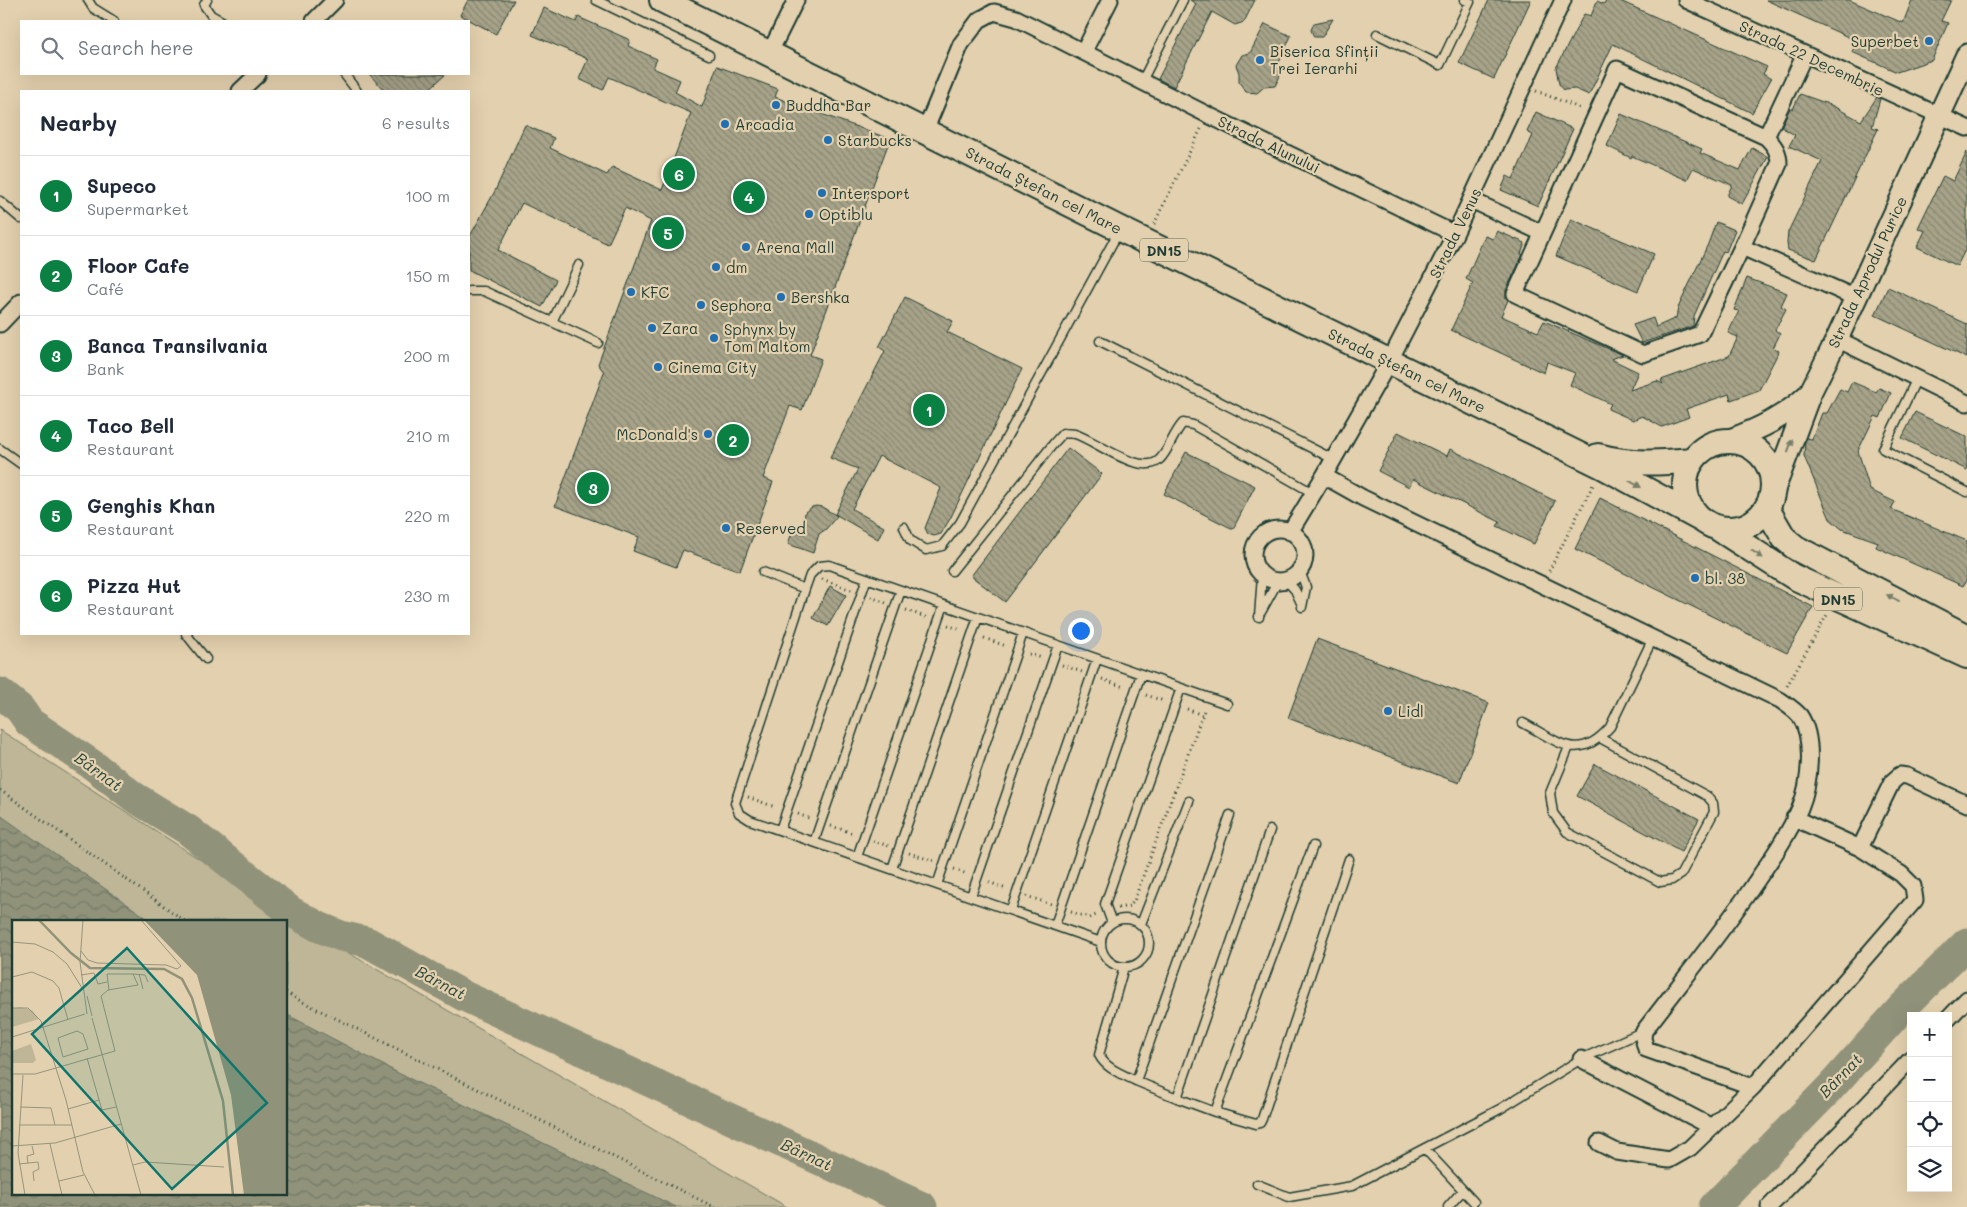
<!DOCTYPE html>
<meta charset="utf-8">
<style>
body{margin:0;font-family:Mali,sans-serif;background:#f2f2f3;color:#1f2937}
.controls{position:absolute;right:15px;bottom:15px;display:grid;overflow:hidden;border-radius:0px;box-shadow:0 5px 20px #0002}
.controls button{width:45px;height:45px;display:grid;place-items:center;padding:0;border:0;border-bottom:1px solid #e0e1e3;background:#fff;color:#1f2937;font:25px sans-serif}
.you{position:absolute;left:1080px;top:630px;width:18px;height:18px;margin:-12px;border:4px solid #fff;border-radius:50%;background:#1a73e8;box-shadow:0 0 0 8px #1a73e833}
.badge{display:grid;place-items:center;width:32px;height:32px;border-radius:50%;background:#0b8043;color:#fff;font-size:16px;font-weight:700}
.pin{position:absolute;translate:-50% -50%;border:2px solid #fff;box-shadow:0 1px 5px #0006}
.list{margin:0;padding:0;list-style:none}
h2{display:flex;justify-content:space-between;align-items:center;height:65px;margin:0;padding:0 20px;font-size:21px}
h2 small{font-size:16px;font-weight:400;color:#747a83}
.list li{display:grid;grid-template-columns:32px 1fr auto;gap:15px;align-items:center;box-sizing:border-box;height:80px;padding:0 20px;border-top:1px solid #e0e1e3}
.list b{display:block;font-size:19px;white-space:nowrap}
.list p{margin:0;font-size:16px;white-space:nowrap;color:#747a83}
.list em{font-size:16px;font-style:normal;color:#747a83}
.icon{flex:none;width:28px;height:28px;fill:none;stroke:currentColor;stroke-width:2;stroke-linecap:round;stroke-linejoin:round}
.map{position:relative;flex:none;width:1967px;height:1207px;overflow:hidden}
.search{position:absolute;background:#fff;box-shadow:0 5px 20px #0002;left:20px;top:20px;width:450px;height:55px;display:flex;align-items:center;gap:12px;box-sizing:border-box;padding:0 18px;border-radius:0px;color:#747a83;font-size:19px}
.panel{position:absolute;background:#fff;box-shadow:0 5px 20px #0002;left:20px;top:90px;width:450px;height:545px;border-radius:0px}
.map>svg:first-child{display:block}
</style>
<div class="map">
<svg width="1967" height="1207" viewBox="0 0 1967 1207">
<defs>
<pattern id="water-waves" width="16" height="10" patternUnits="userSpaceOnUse" patternTransform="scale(1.25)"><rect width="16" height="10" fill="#90937a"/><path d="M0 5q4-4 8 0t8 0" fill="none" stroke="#757965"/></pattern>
<pattern id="building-back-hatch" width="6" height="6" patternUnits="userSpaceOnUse" patternTransform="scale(1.25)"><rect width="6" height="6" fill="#a7a389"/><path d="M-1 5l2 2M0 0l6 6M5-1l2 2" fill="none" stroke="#878671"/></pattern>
</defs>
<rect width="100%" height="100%" fill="#e3d0ae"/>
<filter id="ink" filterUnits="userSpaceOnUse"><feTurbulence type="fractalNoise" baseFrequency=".02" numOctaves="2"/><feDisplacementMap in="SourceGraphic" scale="10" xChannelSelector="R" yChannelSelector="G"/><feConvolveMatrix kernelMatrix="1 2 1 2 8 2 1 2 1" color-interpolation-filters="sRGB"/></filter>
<g filter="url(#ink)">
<path fill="#bfb698" stroke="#6f7a66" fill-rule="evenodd" d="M0 730 309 930 787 1207H0ZM14 921H286V1193H14Z"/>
<path fill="url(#water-waves)" stroke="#63715e" d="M0 815 151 921H14V1193H286V1014L400 1074 676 1207H0Z"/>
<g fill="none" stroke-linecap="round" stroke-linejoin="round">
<path stroke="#90937a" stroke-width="31" d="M0 693 20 709 29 722 94 766 134 797 188 830 290 911 319 927 341 936 367 942 464 996 922 1207
M1714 1207 1830 1088 1901 1009 1967 943"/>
</g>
<path fill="url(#building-back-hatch)" stroke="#1f3d34" d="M468 0H514L496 34 460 15Z
M1190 0H1255L1244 22 1235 25 1212 12 1174 87 1158 79 1196 4Z
M1489 0H1531L1494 79 1459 63Z
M1606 0H1618L1767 67 1763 74 1771 79 1752 113 1613 44 1589 95 1575 89 1564 90 1559 84 1556 68 1584 14 1591 16 1597 1 1604 4Z
M1766 0H1849L1903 23 1912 0H1951L1941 21 1948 23 1932 60 1897 72 1852 52 1857 41Z
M544 8 576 22 578 17 630 40 628 46 657 59 653 68 680 80 675 92 702 107 717 66 778 89 775 97 890 139 810 355 821 359 802 410 790 406 763 478 773 482 740 571 683 550 676 567 633 551 639 537 555 506 604 372 598 364 651 221 625 208 608 244 522 203 498 250 556 280 542 307 469 270V238L495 191 525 125 554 138 550 148 607 175 612 167 662 190 691 113 609 77 603 90 579 79 588 59 532 35Z
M1333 19 1322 37H1314L1311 30 1314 23Z
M1265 24 1291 36 1277 67 1280 76 1275 86 1264 87 1257 93 1246 92 1239 82V73L1236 65 1242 55 1250 53Z
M369 74H446L427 91H385Z
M1800 94 1831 105 1861 121 1877 97 1880 99 1872 127 1878 129 1816 260 1788 250 1787 243 1788 232 1822 161 1789 146 1795 135 1781 127 1790 108 1793 109Z
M1536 112 1573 129 1538 206 1501 190 1507 176 1513 179 1533 135 1527 132Z
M1621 114 1702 149 1700 153 1740 170 1752 148 1768 157 1742 204 1727 196 1732 185 1693 168 1687 180 1632 156 1631 158 1607 146Z
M1967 152V246L1957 266 1917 247 1925 231 1918 228 1943 176 1953 181Z
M1571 219 1654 254 1638 291 1556 256Z
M1716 222 1735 230 1726 252 1723 251 1694 316 1693 326 1642 343 1633 325 1653 318 1656 327 1676 318 1678 308 1708 244Z
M1497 231 1525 243 1521 254 1523 255 1506 290V298L1508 300 1501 316 1538 332 1544 321 1623 355 1611 359 1638 372 1630 390 1657 381 1663 384 1661 380 1729 356 1738 337 1728 333 1739 311 1734 310 1747 278 1787 293 1781 306 1786 309 1775 330 1780 334 1773 348 1779 351 1759 390 1731 400 1729 394 1686 409 1689 417 1662 427 1642 416 1633 420 1608 409 1611 404 1570 385 1575 373 1547 362 1544 373 1451 330 1473 283 1466 279 1485 236 1493 239Z
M1888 287 1967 324V358L1875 315Z
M905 297 953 321 947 332 1022 369 951 517 941 534 934 536 928 534 925 528 941 488 879 456 852 509 884 527 878 539 835 514 858 469 830 458 885 351 879 347Z
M1852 382 1876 392 1879 388 1891 393 1880 418 1875 416 1858 451 1870 490 1895 502 1891 509 1967 541V579L1963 586 1876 547 1878 542 1842 529 1830 519 1804 456 1805 441 1806 438 1812 439 1822 413H1827L1840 389 1847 392Z
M1915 412 1967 437V470L1902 438Z
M1398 432 1447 456 1450 449 1555 501 1534 544 1497 526 1500 522 1413 479 1409 487 1378 471Z
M1068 448 1102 474 1005 602 971 576Z
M1186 452 1255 486 1233 529 1164 494Z
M1600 498 1813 607 1787 653 1575 549Z
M816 506 822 507 837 516 826 529 819 534 813 553 788 544 793 530 803 534 805 512 812 507Z
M830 586 846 595 828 626 813 618Z
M1317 639 1489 703 1459 783 1288 718Z
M1595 764 1699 819 1681 852 1577 796Z"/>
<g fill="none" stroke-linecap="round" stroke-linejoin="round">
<defs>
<path id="lane" d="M88 0 93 8 114 21
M207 0 204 5 211 15 222 21
M596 0 709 55
M1377 34 1440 65 1470 2 1465 0
M344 74 357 91
M1142 81 1183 0
M0 201 21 219
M469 291H484L552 322 579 265
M552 322 598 343
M1100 341 1333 459
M1917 378 1883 449 1967 492
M0 449 21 464
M904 527 910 540 926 550 942 546 960 523 1119 231
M952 571 1054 443 1063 433C1067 434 1072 433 1075 434 1095 440 1142 478 1160 459 1169 450 1173 434 1183 423L1193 425 1313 493
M1300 571 1306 587 1302 607
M763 572 805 589 810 575 819 566 829 565 1227 704
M1286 580 1295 590 1302 605
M805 589 735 803 739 813 750 820 1101 942
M1261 612 1278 581
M1259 617 1262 575
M186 634 206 659
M1523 723C1558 741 1578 764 1610 727L1653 638
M1569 747 1550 793 1553 813 1567 832 1660 882 1672 880 1681 874 1714 812 1713 803 1707 796 1600 738
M780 830 867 578
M814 842 901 590
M1313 846 1215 1112 1256 1124 1260 1123 1262 1119 1349 859
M857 857 944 605
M892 869 978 617
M937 885 1023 633
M971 896 1058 645
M1011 910 1097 659
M1101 943a24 24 0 1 1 48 0a24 24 0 1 1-48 0Z
M1112 923 1105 904 1181 688
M1141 924 1189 801
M1055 925 1141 674
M1124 967 1099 1055C1106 1069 1122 1074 1136 1081
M1177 1098 1136 1081 1230 815
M1215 1112 1177 1098 1270 830
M1425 1149 1474 1202
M1257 1184 1289 1197 1352 1186 1500 1109 1581 1059 1644 1031
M1448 1207 1463 1190"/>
<path id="street" d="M1563 0 1455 234 1389 362 1324 476 1363 498 1780 700C1787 705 1794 709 1800 716 1815 739 1810 784 1800 808 1788 836 1768 864 1751 889 1717 938 1680 984 1644 1031L1643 1038 1646 1049 1753 1087 1915 900 1913 886 1901 874 1860 848 1794 818
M1686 0 1967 128
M314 21 335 0
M1084 51 1110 0
M769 54 796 0
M1617 69 1766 137C1775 146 1779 152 1779 164L1742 247 1700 334 1643 354 1515 294Z
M240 91 258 74
M925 131 961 44 979 20 994 12 1016 18 1208 115 1455 234
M1766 137 1805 54
M1471 200 1542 233
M1742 247 1856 298
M0 324 21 302
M1837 339 1967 403
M1253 555a26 26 0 1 1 52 0a26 26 0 1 1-52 0Z
M1290 532 1324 476
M1860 848 1892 782 1900 775 1907 776 1967 804
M1948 1019 1967 999
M1581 1059 1712 1127
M1599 1143 1617 1152 1669 1160 1690 1148 1753 1087
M1769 1207 1911 1059"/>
<path id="secondary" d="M1730 440C1759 429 1785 417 1808 395
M1773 492 1810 393 1837 339 1967 55"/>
<path id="primary" d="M662 0 1120 229 1602 466 1704 521
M1685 485a44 44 0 1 1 88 0a44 44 0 1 1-88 0Z
M1598 456C1630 465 1661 463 1693 460
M1767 509 1784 538 1796 548 1967 637
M1716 527 1794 577 1967 656"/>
</defs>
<use href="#lane" stroke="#1f3d34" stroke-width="11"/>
<use href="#street" stroke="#1f3d34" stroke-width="19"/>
<use href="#secondary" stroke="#1f3d34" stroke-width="25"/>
<use href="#primary" stroke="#1f3d34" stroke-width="28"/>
<path stroke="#1f3d34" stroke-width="3" stroke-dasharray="1 4" stroke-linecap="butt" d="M1536 91 1582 109
M1154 224 1201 129
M1549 571 1594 483
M822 579 851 590
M871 597 886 603
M906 610 928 618
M948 625 961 630
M984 638 1006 646
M1029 654 1042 658
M1062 665 1082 672
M1102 679 1124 687
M1787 686 1828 613
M1146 695 1164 701
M1187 709 1202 715
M0 790 185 921
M748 797 775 807
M798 814 811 819
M831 826 853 833
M873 841 889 846
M909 853 934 861
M954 869 967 874
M989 882 1006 889
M1026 896 1051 904
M1118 908 1130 906 1134 901 1205 708
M1071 912 1090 918 1098 914
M286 992 295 998 714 1207"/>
<use href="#lane" stroke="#e3d0ae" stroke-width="8"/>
<use href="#street" stroke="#e3d0ae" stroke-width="15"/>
<use href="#secondary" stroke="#e3d0ae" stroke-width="21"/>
<use href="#primary" stroke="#e3d0ae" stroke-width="24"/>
</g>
<defs><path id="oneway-solid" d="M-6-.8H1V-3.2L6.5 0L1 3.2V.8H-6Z" transform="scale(1.25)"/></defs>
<g fill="#777f6b">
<use href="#oneway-solid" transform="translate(1790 446) rotate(-70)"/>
<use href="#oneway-solid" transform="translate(1635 484) rotate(29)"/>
<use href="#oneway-solid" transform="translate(1757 554) rotate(33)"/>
<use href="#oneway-solid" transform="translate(1893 598) rotate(-153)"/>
</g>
</g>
<g fill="#1f6fb2" stroke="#e3d0ae" stroke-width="2">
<circle cx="1929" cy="41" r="5"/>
<circle cx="1260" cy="60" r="5"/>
<circle cx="776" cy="105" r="5"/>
<circle cx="725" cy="124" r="5"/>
<circle cx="828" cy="140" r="5"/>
<circle cx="822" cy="193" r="5"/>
<circle cx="809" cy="214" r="5"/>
<circle cx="746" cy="247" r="5"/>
<circle cx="716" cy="267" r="5"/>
<circle cx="631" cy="292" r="5"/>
<circle cx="781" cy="297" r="5"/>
<circle cx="701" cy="305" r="5"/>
<circle cx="652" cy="328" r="5"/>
<circle cx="714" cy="338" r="5"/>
<circle cx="658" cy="367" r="5"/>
<circle cx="708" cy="434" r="5"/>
<circle cx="726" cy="528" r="5"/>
<circle cx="1695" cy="578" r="5"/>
<circle cx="1388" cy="711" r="5"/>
</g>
<g text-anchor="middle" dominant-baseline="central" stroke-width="4.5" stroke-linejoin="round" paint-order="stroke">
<g fill="#e3d0ae" stroke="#5a6959" stroke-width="1">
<rect x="1140" y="238.5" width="48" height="23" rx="4"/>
<rect x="1814" y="587.5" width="48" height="23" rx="4"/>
</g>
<g font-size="14" font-weight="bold" fill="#1f3d34">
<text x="1164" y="250">DN15</text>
<text x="1838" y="599">DN15</text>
</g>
<g font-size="15" fill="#1f3d34" stroke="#e3d0ae" text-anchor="start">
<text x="1919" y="41" text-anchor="end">Superbet</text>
<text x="1270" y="51">Biserica Sfinții<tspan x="1270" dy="17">Trei Ierarhi</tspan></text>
<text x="786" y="105">Buddha Bar</text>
<text x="735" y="124">Arcadia</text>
<text x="838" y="140">Starbucks</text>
<text x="832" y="193">Intersport</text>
<text x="819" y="214">Optiblu</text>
<text x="756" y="247">Arena Mall</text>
<text x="726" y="267">dm</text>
<text x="641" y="292">KFC</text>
<text x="791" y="297">Bershka</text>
<text x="711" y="305">Sephora</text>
<text x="662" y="328">Zara</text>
<text x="724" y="329">Sphynx by<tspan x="724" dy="17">Tom Maltom</tspan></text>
<text x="668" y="367">Cinema City</text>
<text x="698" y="434" text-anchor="end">McDonald's</text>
<text x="736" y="528">Reserved</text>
<text x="1705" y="578">bl. 38</text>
<text x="1398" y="711">Lidl</text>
</g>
<g font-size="15" fill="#1f3d34" stroke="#e3d0ae">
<text transform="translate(1812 58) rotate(25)">Strada 22 Decembrie</text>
<text transform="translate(1269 144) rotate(26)">Strada Alunului</text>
<text transform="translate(1044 190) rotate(27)">Strada Ștefan cel Mare</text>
<text transform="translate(1455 233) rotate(-64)">Strada Venus</text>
<text transform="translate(1867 272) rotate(-65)">Strada Aprodul Purice</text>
<text transform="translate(1407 370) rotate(26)">Strada Ștefan cel Mare</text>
</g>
<g font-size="16" font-style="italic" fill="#2a463b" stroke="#e3d0ae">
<text transform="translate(99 771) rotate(36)">Bârnat</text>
<text transform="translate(441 982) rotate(28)">Bârnat</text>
<text transform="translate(1840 1075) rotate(-46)">Bârnat</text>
<text transform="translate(807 1154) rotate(25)">Bârnat</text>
</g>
</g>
<g transform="translate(12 920)">
<rect width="275" height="275" fill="#e3d0ae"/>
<path d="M19 124 24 140 21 143H0V131Z" fill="#bfb698"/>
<path d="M8 87 20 90 27 99 0 107V89Z" fill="#bfb698"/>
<path d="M132 0H275V275H232L219 175 185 55Z" fill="#90937a"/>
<path fill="none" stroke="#90937a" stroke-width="2.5" d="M27 0 59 33 78 48 152 49 170 59 180 78 211 181 221 275"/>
<path fill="none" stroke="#95957d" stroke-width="1" d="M71 0 68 42 75 94M0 22 23 24 41 32 55 44 70 68M69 31 76 40 85 43 154 45 165 49 169 46 129 0M121 54 133 55 136 62M127 54 131 69M69 55 82 53 86 64 95 62M0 57 20 52 41 61 47 68 56 100M75 76 80 96M0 88H16L29 101 54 180 71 252 83 275M80 98 129 275M65 111 71 114 76 129 51 137 46 118ZM0 117 73 94M75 138 90 190 104 187M0 154H23L103 131 89 76 96 70 126 65 121 54H95L97 70M11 155 6 233 13 275M8 187 39 188 43 205M56 189 87 180M7 205H60M38 224 50 275M0 226 43 223 109 204M16 243 15 236 22 234 20 226M7 244 26 242 27 249 21 252 22 261M121 245 133 242 212 247M47 261 72 255"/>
<path fill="#0f766e" fill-opacity="0.15" stroke="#0f766e" stroke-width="2.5" d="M115 28 255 183 160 269 20 114Z"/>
<rect width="275" height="275" fill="none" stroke="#1f3d34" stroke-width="2.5"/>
</g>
</svg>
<div class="controls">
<button>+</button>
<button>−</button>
<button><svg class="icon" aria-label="locate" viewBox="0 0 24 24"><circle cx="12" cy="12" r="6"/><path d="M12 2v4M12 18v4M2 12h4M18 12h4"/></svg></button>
<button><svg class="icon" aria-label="layers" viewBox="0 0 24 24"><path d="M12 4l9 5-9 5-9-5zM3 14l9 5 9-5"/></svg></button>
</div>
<div class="you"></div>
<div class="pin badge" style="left:929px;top:410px">1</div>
<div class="pin badge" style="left:733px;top:440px">2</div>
<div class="pin badge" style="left:593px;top:488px">3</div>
<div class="pin badge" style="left:749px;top:197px">4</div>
<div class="pin badge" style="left:668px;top:233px">5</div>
<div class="pin badge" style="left:679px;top:174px">6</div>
<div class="search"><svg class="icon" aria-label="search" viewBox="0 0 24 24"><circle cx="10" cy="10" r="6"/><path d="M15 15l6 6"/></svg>Search here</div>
<section class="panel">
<h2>Nearby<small>6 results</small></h2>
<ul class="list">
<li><span class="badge">1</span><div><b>Supeco</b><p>Supermarket</p></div><em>100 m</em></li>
<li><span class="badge">2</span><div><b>Floor Cafe</b><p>Café</p></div><em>150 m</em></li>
<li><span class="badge">3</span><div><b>Banca Transilvania</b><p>Bank</p></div><em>200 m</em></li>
<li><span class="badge">4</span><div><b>Taco Bell</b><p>Restaurant</p></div><em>210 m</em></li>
<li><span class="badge">5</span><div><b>Genghis Khan</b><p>Restaurant</p></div><em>220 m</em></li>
<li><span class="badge">6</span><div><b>Pizza Hut</b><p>Restaurant</p></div><em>230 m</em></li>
</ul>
</section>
</div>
